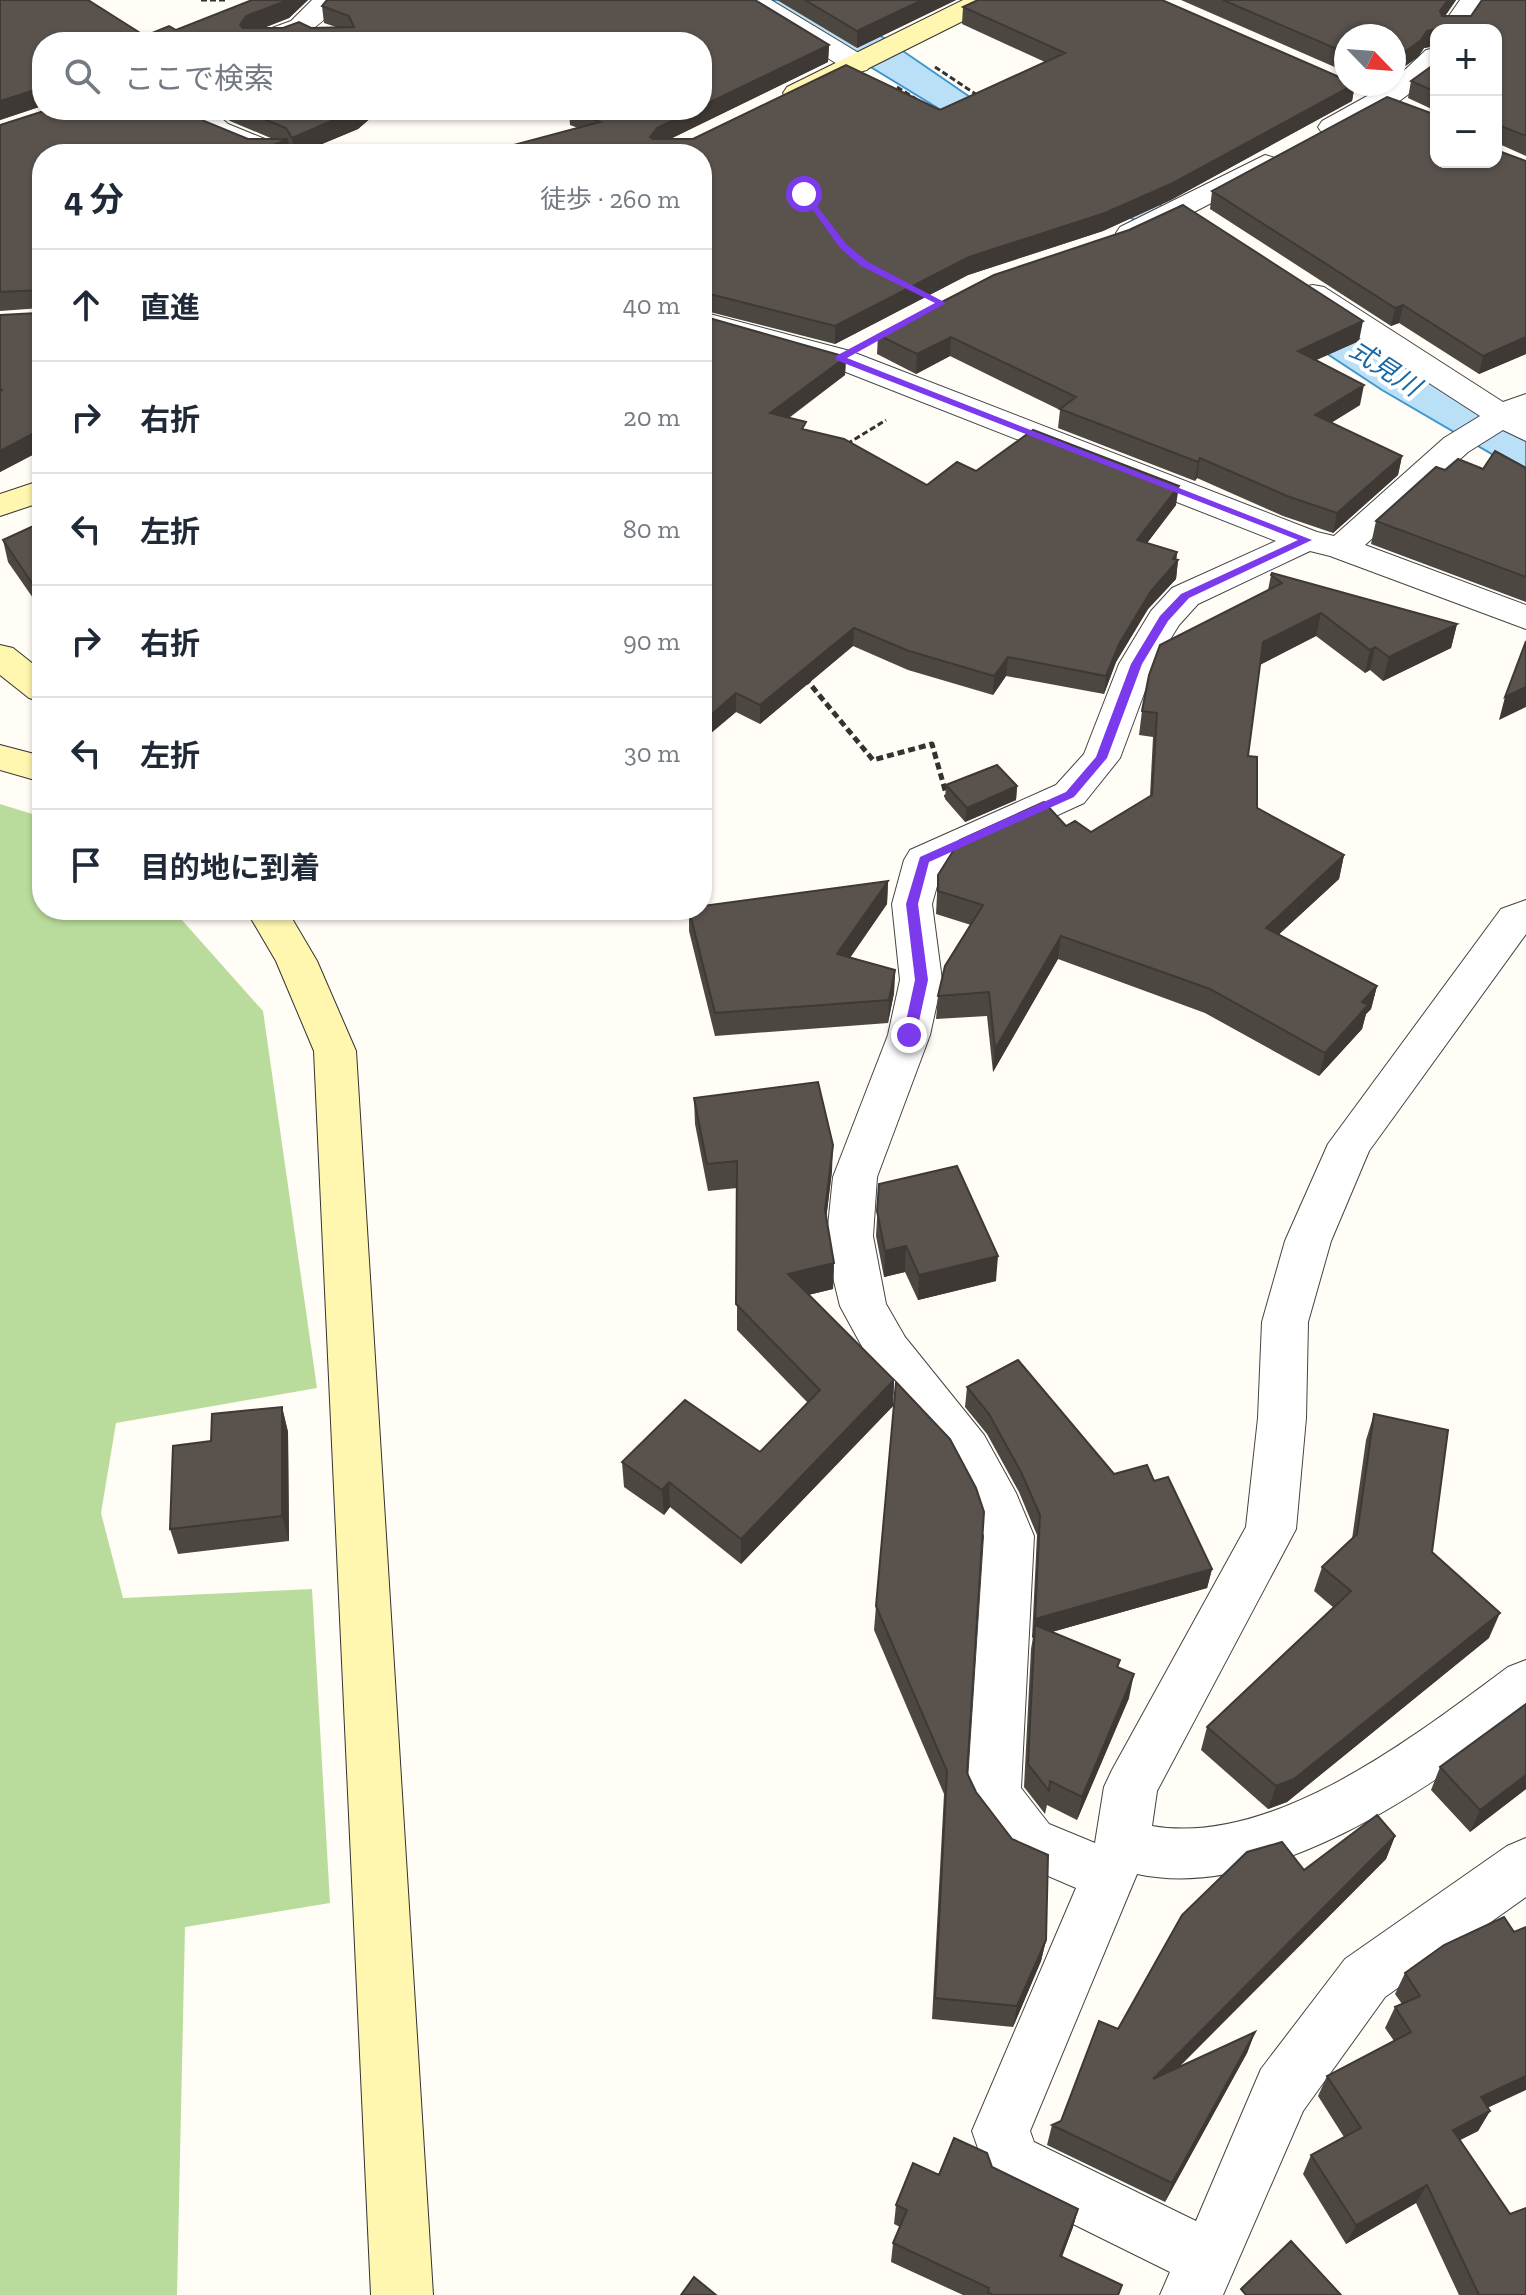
<!DOCTYPE html>
<html lang="ja">
<meta charset="utf-8">
<style>
body{margin:0;font-family:"Zilla Slab","Noto Sans JP",serif;background:#f6f6f7;color:#1f2937}
.controls{position:absolute;right:24px;top:24px;display:grid;overflow:hidden;border-radius:16px;box-shadow:0 2px 6px #0004}
.controls button{width:72px;height:72px;display:grid;place-items:center;padding:0;border:0;border-bottom:2px solid #e0e1e3;background:#fff;color:#1f2937;font:40px sans-serif}
.compass{position:absolute;left:1334px;top:24px;width:72px;height:72px;border-radius:50%;background:#fff;box-shadow:0 2px 6px #0004;rotate:115deg}
.stop{position:absolute;width:24px;height:24px;margin:-18px;border:6px solid #7c3aed;border-radius:50%;background:#fff}
.stop.end{background:#7c3aed;border-color:#fff;box-shadow:0 2px 8px #0008}
.list{margin:0;padding:0;list-style:none}
h2{display:flex;justify-content:space-between;align-items:center;height:104px;margin:0;padding:0 32px;font-size:34px}
h2 small{font-size:26px;font-weight:400;color:#747a83}
.list li{display:grid;grid-template-columns:52px 1fr auto;gap:24px;align-items:center;box-sizing:border-box;height:112px;padding:0 32px;border-top:2px solid #e0e1e3}
.list b{display:block;font-size:30px;white-space:nowrap}
.list em{font-size:26px;font-style:normal;color:#747a83}
.icon{flex:none;width:44px;height:44px;fill:none;stroke:currentColor;stroke-width:2;stroke-linecap:round;stroke-linejoin:round}
.map{position:relative;flex:none;width:1526px;height:2295px;overflow:hidden}
.search{position:absolute;background:#fff;box-shadow:0 2px 6px #0004;left:32px;top:32px;width:680px;height:88px;display:flex;align-items:center;gap:20px;box-sizing:border-box;padding:0 28px;border-radius:32px;color:#747a83;font-size:30px}
.panel{position:absolute;background:#fff;box-shadow:0 2px 6px #0004;left:32px;top:144px;width:680px;height:776px;border-radius:32px}
.map>svg:first-child{display:block}
</style>
<div class="map">
<svg width="1526" height="2295" viewBox="0 0 1526 2295">
<rect width="100%" height="100%" fill="#fffdf5"/>
<path fill="#b9dc9c" d="M0 804 42 817V910H173L263 1011 317 1388 116 1423 101 1513 123 1598 312 1589 330 1903 185 1927 177 2295H0Z"/>
<path fill="#b9e0f7" stroke="#3f96cf" stroke-width="2" d="M761 0H818L884 38 970 97 1189 221 1526 440V474L1382 390 1268 315 1137 221 1031 165Z"/>
<g fill="none" stroke-linecap="round" stroke-linejoin="round">
<defs>
<path id="street" d="M312 0H340C313 39 291 42 246 42L250 36 291 21Z
M739 0H771L867 58 871 64 867 70 857 72 847 70 743 6Z
M1460 0H1486L1467 30H1439Z
M1436 48V74L1398 102 1342 133 1332 136 1322 133 1318 127 1322 121 1389 84H1394V80L1426 50Z
M181 110H212L228 124 287 148 292 154H252L208 136Z
M1265 155 1275 158 1280 164 1275 170 1142 239 1131 242 1120 239 1116 233 1120 227Z
M1313 285 1324 287 1503 402 1526 394V441L1503 430 1468 452 1365 545 1526 605V629L1330 556 1310 551 1198 604 1179 625 1155 664 1120 758 1084 803 942 868 932 904 942 980 930 1035 877 1177 873 1236 886 1304 905 1337 984 1435 1016 1493 1034 1536 1021 1788 1049 1824 1095 1843 1104 1787 1112 1770 1246 1527 1258 1418 1262 1322 1285 1241 1328 1144 1501 909 1526 900V934L1369 1151 1331 1241 1308 1322 1306 1418 1296 1529 1157 1791 1152 1826C1274 1847 1416 1735 1508 1667L1526 1660V1714C1428 1790 1268 1902 1137 1874L1030 2131 1034 2142 1196 2221 1261 2069 1345 1959 1507 1846 1526 1838V1897L1385 1997 1303 2111 1223 2295H1160L1170 2272 990 2183 972 2131 1076 1888 1011 1860 975 1813 967 1795 984 1536 976 1512 950 1463 871 1363 847 1319 840 1306 831 1269 827 1236 833 1177 888 1035 900 980 892 904 904 860 910 850 1056 785 1084 754 1119 664 1151 611 1172 588 1276 541 828 365 702 331V312L850 351 1317 532 1334 536 1444 438 1480 416 1302 301 1297 294 1302 287Z"/>
<path id="secondary" d="M963 0H997L993 6 807 99 797 101 787 99 783 93 787 87Z
M42 480V502L0 516V494Z
M0 645 13 648 42 671V702L29 698 0 675Z
M0 745 42 756V782L0 770Z
M246 910H287L317 961 356 1051 433 2295H371L314 1051 276 961Z"/>
</defs>
<use href="#street" stroke="#444" stroke-width="2"/>
<use href="#secondary" stroke="#333" stroke-width="2"/>
<path stroke="#333" stroke-width="3" stroke-dasharray="6 3" stroke-linecap="butt" d="M201 0H226
M935 67 980 97
M897 87 916 99
M922 293 942 303
M847 444 886 420"/>
<path stroke="#333" stroke-width="5" stroke-dasharray="7 4" stroke-linecap="butt" d="M805 678 873 760 932 744 947 797"/>
<use href="#street" fill="#fff" fill-rule="evenodd"/>
<use href="#secondary" fill="#fff6b0" fill-rule="evenodd"/>
</g>
<path fill="#4d4742" d="M0 0H88L145 36 169 26 176 30 252 0H308L289 18 264 28H283L299 22 311 28 336 27 324 23 322 6 327 0H755L829 45 828 62 670 139H693L846 65 940 110 1045 62 962 24 963 7 978 0H1162L1346 80V84H1355L1352 101 1171 200 1103 231 968 275 835 344 702 310V154H496L495 150 578 128 570 125 569 110H702V42H42V106L0 120Z
M777 0H956L857 48Z
M1181 0H1456L1445 16H1471L1526 0V156L1497 143 1496 146V30H1436V46L1424 48 1418 57 1394 74V36H1346V72Z
M1436 63V111L1408 98 1411 81Z
M217 110H380L358 129 298 154H294L289 147 290 154H42V450L0 472V315L38 313 41 310V308L0 311V125L204 121 248 139H273L230 121Z
M1526 161V354L1479 374 1399 323 1391 326 1210 209 1212 191 1436 162Z
M702 316 846 357 845 375 789 418 806 430 927 485 976 471 1176 505 1147 543 1177 552 1176 560H1178L1176 579 1148 609 1116 662 1104 694 1006 676 993 695 908 670 853 646 760 724 736 712 711 733 702 732Z
M878 335 1359 341 1316 360 1360 405 1331 423 1402 456 1398 475 1333 533 1283 516 1197 478 1195 481 1058 428 1060 410 950 356 916 374 877 354Z
M1526 468V602L1371 544 1376 521 1445 470Z
M42 522V611L8 562 3 540Z
M1271 575 1457 624 1451 648 1383 681 1370 670 1365 673 1316 636 1260 665 1248 756 1257 808 1344 855 1339 879 1279 934 1377 986 1371 1009 1366 1014 1362 1029 1319 1076 1205 1013 1058 959 993 1072 987 1016 936 1019 938 996 971 925 936 914 938 875 1066 826 1091 832 1150 796 1153 737 1139 735 1142 711 1268 590Z
M946 785 1017 786 1016 800 965 822 945 799Z
M888 881 887 904 850 957 895 970 894 993 888 1023 715 1036 689 931V910Z
M694 1098 832 1171 826 1219 834 1263 833 1289 808 1295 894 1380 893 1406 741 1564 670 1507 664 1515 624 1487 622 1462 760 1452 808 1403 737 1330V1188L708 1191 695 1124Z
M879 1184 996 1281 918 1300 905 1272 884 1277 876 1236Z
M967 1387 1114 1474 1154 1481 1212 1569 1207 1588 1052 1632 1120 1660 1118 1668 1129 1698 1077 1820 1047 1805 1045 1814 1024 1787 1031 1649 1033 1637 1032 1638 1037 1535 1019 1492 987 1434 965 1407Z
M282 1407 288 1432 289 1541 178 1554 170 1529 211 1441Z
M1374 1414 1432 1552 1489 1638 1287 1802 1268 1809 1201 1750 1207 1727 1334 1608 1314 1591 1322 1567 1352 1539 1366 1440Z
M876 1606 967 1773 1046 1940 1041 1961 1013 2027 932 2019 944 1794 874 1630Z
M1440 1767 1526 1789 1470 1832 1431 1790Z
M1395 1836 1386 1859 1179 2067 1255 2032 1247 2053 1165 2202 1047 2145 1052 2125 1061 2121 1118 2029 1304 1870Z
M1444 1945 1488 2108 1490 2111 1478 2131 1460 2140 1526 2295H1459L1416 2203 1346 2244 1303 2174 1311 2155 1344 2137 1318 2096 1327 2076 1394 2041 1385 2028 1395 2007 1402 2004 1395 1994 1405 1973Z
M992 2167 1078 2209 1073 2227 1062 2257 1119 2295H963L891 2262 893 2243 900 2227 894 2224 896 2205 939 2175Z"/>
<path fill="#3f3936" d="M288 0H308L289 18 249 33 240 25 246 16Z
M922 0H956L857 48V31Z
M1448 0H1456L1437 28 1440 11Z
M1441 28V30H1436V46L1424 48 1418 57 1394 74 1396 58 1427 31Z
M829 45 828 62 658 145 650 137 657 128 694 110H702V106Z
M1355 84 1352 101 1171 200 1103 231 968 275 835 344V326L969 257Z
M38 89 42 106 0 120V101Z
M357 110H380L358 129 298 154H294L292 138Z
M1501 126 1497 143 1496 146 1497 128Z
M288 139 290 154H251Z
M1403 305 1399 323 1391 326 1395 308Z
M1363 321 1359 341 1294 370 1298 351Z
M951 337 950 356 916 374 917 354Z
M1526 337V354L1479 374 1483 356Z
M846 357 845 375 770 431V413Z
M1364 385 1360 405 1311 435 1315 415Z
M42 429V450L0 472V451Z
M1402 456 1398 475 1333 533 1337 513Z
M1200 458 1197 478 1195 481 1198 462Z
M1179 486 1176 505 1135 559 1137 540Z
M1177 552 1176 563 1178 560 1176 579 1148 609 1116 662 1104 694 1106 676 1119 644 1151 591Z
M1321 613 1316 636 1259 665 1263 642Z
M1457 624 1451 648 1383 681 1389 657Z
M854 628 853 646 760 724V705Z
M1375 647 1370 670 1365 673 1370 650Z
M1008 657 1006 676 993 695 994 676Z
M1526 687V707L1499 720 1505 697Z
M736 693V712L711 733V715Z
M1017 786 1016 800 965 822 967 808Z
M1344 855 1339 879 1261 951 1266 928Z
M888 881 887 904 837 977V954Z
M1061 936 1058 959 993 1072 995 1049Z
M895 970 894 993 888 1023 889 1000Z
M1377 986 1371 1009 1366 1014 1362 1029 1319 1076 1325 1053 1362 1002Z
M833 1145 832 1171 824 1236 825 1210Z
M906 1246 905 1272 884 1277 885 1251Z
M998 1256 996 1281 918 1300 919 1275Z
M834 1263 833 1289 787 1300 788 1274Z
M894 1380 893 1406 741 1564V1539Z
M282 1407 288 1432 289 1541 282 1516Z
M669 1482 670 1507 664 1515 662 1490Z
M1212 1569 1207 1588 1034 1637 1035 1625 1033 1637 1032 1638 1035 1619Z
M1500 1613 1489 1638 1287 1802 1268 1809 1276 1786Z
M1134 1674 1129 1698 1077 1820 1082 1797Z
M1526 1775V1789L1470 1832 1480 1810Z
M1395 1836 1386 1859 1147 2099 1153 2079Z
M1046 1940 1041 1961 1013 2027 1017 2006Z
M1255 2032 1247 2053 1165 2202 1172 2183Z
M1526 2076V2090L1470 2116 1481 2097Z
M1490 2111 1478 2131 1442 2149 1453 2130Z
M1427 2185 1416 2203 1346 2244 1356 2225Z
M1078 2209 1073 2227 1055 2274 1060 2256Z"/>
<path fill="#5a524d" stroke="#3f3936" stroke-width="2" d="M0 0H88L145 36 169 26 176 30 252 0H288L246 16 240 25 243 28H283L299 22 311 28 354 27 349 16 322 6 327 0H755L829 45 702 106V42H471L443 37 437 42H42V89H38L0 101Z
M805 0H922L857 31Z
M978 0H1162L1346 80V84H1355L1173 183 1105 213 969 257 835 326 702 292V154H500L495 150 600 122 575 110H694L657 128 650 137 653 139H693L846 65 940 110 1065 53 963 7Z
M1223 0H1448L1440 11 1442 16H1471L1482 0H1526V136L1501 126 1497 128V141H1496V30H1441V28L1427 31 1421 40 1396 58 1394 64V36H1346V53Z
M1436 63V92L1411 81Z
M1387 97 1436 115V162H1496V150L1526 161V337L1483 356 1403 305 1395 308 1212 191Z
M47 110H192L204 121 248 139H288L251 154H42V429L0 451V392L2 390 0 389V315L38 313 41 310 40 290 0 292V125Z
M242 110H357L292 138 286 128Z
M1183 205 1363 321 1298 351 1364 385 1315 415 1402 456 1337 513 1287 496 1200 458 1198 462 1060 409 1076 397 951 337 917 354 878 335 994 275 1129 230Z
M702 316 846 357 770 413 806 422 802 429 844 439 927 485 957 462 976 471 1033 430 1179 486 1137 540 1177 552 1173 559 1178 560 1151 591 1119 644 1106 676 1008 657 994 676 909 651 854 628 760 705 736 693 711 715 702 713Z
M1495 451 1526 468V577L1376 521 1436 467 1445 470 1458 459 1483 469Z
M42 522V598L3 540Z
M1272 573 1457 624 1389 657 1375 647 1370 650 1321 613 1263 642 1248 756 1257 757V808L1344 855 1266 928 1377 986 1362 1002 1368 1005 1325 1053 1210 989 1061 936 995 1049 989 992 938 996 945 966 983 905 938 891V875L960 840 1044 802 1066 826 1075 821 1091 832 1152 795 1157 713 1142 711 1149 675 1160 645 1282 583 1271 575Z
M1526 641V687L1505 697Z
M997 765 1017 786 967 808 946 785Z
M888 881 837 954 895 970 889 1000 715 1013 689 910H702V906Z
M818 1082 833 1145 825 1210 834 1263 788 1274 894 1380 741 1539 669 1482 662 1490 622 1462 685 1400 760 1452 820 1390 736 1304 737 1161 707 1164 694 1098Z
M957 1166 998 1256 919 1275 906 1246 885 1251 877 1211 879 1184Z
M1018 1360 1114 1474 1147 1465 1154 1481 1168 1477 1212 1569 1035 1619 1040 1515 1021 1472 989 1414 967 1387Z
M896 1382 950 1439 976 1488 984 1512 967 1773 976 1792 1012 1839 1048 1855 1046 1940 1017 2006 935 1998 947 1771 876 1606Z
M282 1407V1516L170 1529 173 1446 211 1441 212 1414Z
M1374 1414 1448 1430 1432 1552 1500 1613 1294 1779 1276 1786 1207 1727 1351 1591 1322 1567 1357 1534Z
M1035 1625 1120 1660 1117 1667 1134 1674 1082 1797 1050 1781 1049 1791 1028 1764Z
M1526 1704V1775L1480 1810 1440 1767Z
M1377 1815 1395 1836 1153 2079 1255 2032 1172 2183 1052 2125 1061 2121 1099 2021 1118 2029 1182 1915 1247 1852 1282 1842 1304 1870Z
M1504 1917 1514 1932 1526 1927V2076L1481 2097 1490 2111 1453 2130 1510 2214 1526 2208V2295H1479L1427 2185 1356 2225 1311 2155 1361 2128 1327 2076 1411 2032 1395 2007 1420 1996 1405 1973 1444 1945Z
M954 2138 987 2153 992 2167 1078 2209 1060 2256 1122 2285 1118 2295H993L988 2292 989 2288 893 2243 907 2210 896 2205 913 2163 939 2175Z
M1291 2241 1341 2295H1246L1241 2289Z
M694 2277 716 2295H681Z"/>
<path fill="#7c3aed" d="M801 193H807L846 244 868 262 946 303 847 358 1312 540 1189 598 1168 621 1142 664 1107 758 1074 797 929 862 918 904 928 980 916 1035 909 1040 903 1035 915 980 906 904 920 857 1066 792 1096 757 1131 664 1160 616 1181 594 1298 540 836 360V356L935 303 861 266 840 248Z"/>
<g text-anchor="middle" dominant-baseline="central" stroke-width="8" stroke-linejoin="round" paint-order="stroke">
<g font-size="26" font-style="italic" fill="#1768a6" stroke="#fff">
<text transform="translate(1385 368) rotate(33)">式見川</text>
</g>
</g>
</svg>
<div class="controls">
<button>+</button>
<button>−</button>
</div>
<svg class="compass" viewBox="-18 -18 36 36"><path d="M0-13l5 13h-10z" fill="#e53935"/><path d="M0 13l5-13h-10z" fill="#747a83"/></svg>
<div class="stop" style="left:804px;top:194px"></div>
<div class="stop end" style="left:909px;top:1035px"></div>
<div class="search"><svg class="icon" aria-label="search" viewBox="0 0 24 24"><circle cx="10" cy="10" r="6"/><path d="M15 15l6 6"/></svg>ここで検索</div>
<section class="panel">
<h2>4 分<small>徒歩 · 260 m</small></h2>
<ul class="list">
<li><svg class="icon" aria-label="ahead" viewBox="0 0 24 24"><path d="M12 20V5M6 11l6-6 6 6"/></svg><div><b>直進</b></div><em>40 m</em></li>
<li><svg class="icon" aria-label="right" viewBox="0 0 24 24"><path d="M7 20v-9h11M14 6l5 5-5 5"/></svg><div><b>右折</b></div><em>20 m</em></li>
<li><svg class="icon" aria-label="left" viewBox="0 0 24 24"><path d="M17 20v-9H6M10 6l-5 5 5 5"/></svg><div><b>左折</b></div><em>80 m</em></li>
<li><svg class="icon" aria-label="right" viewBox="0 0 24 24"><path d="M7 20v-9h11M14 6l5 5-5 5"/></svg><div><b>右折</b></div><em>90 m</em></li>
<li><svg class="icon" aria-label="left" viewBox="0 0 24 24"><path d="M17 20v-9H6M10 6l-5 5 5 5"/></svg><div><b>左折</b></div><em>30 m</em></li>
<li><svg class="icon" aria-label="arrive" viewBox="0 0 24 24"><path d="M6 21V4h12l-3 4 3 4H6"/></svg><div><b>目的地に到着</b></div></li>
</ul>
</section>
</div>
